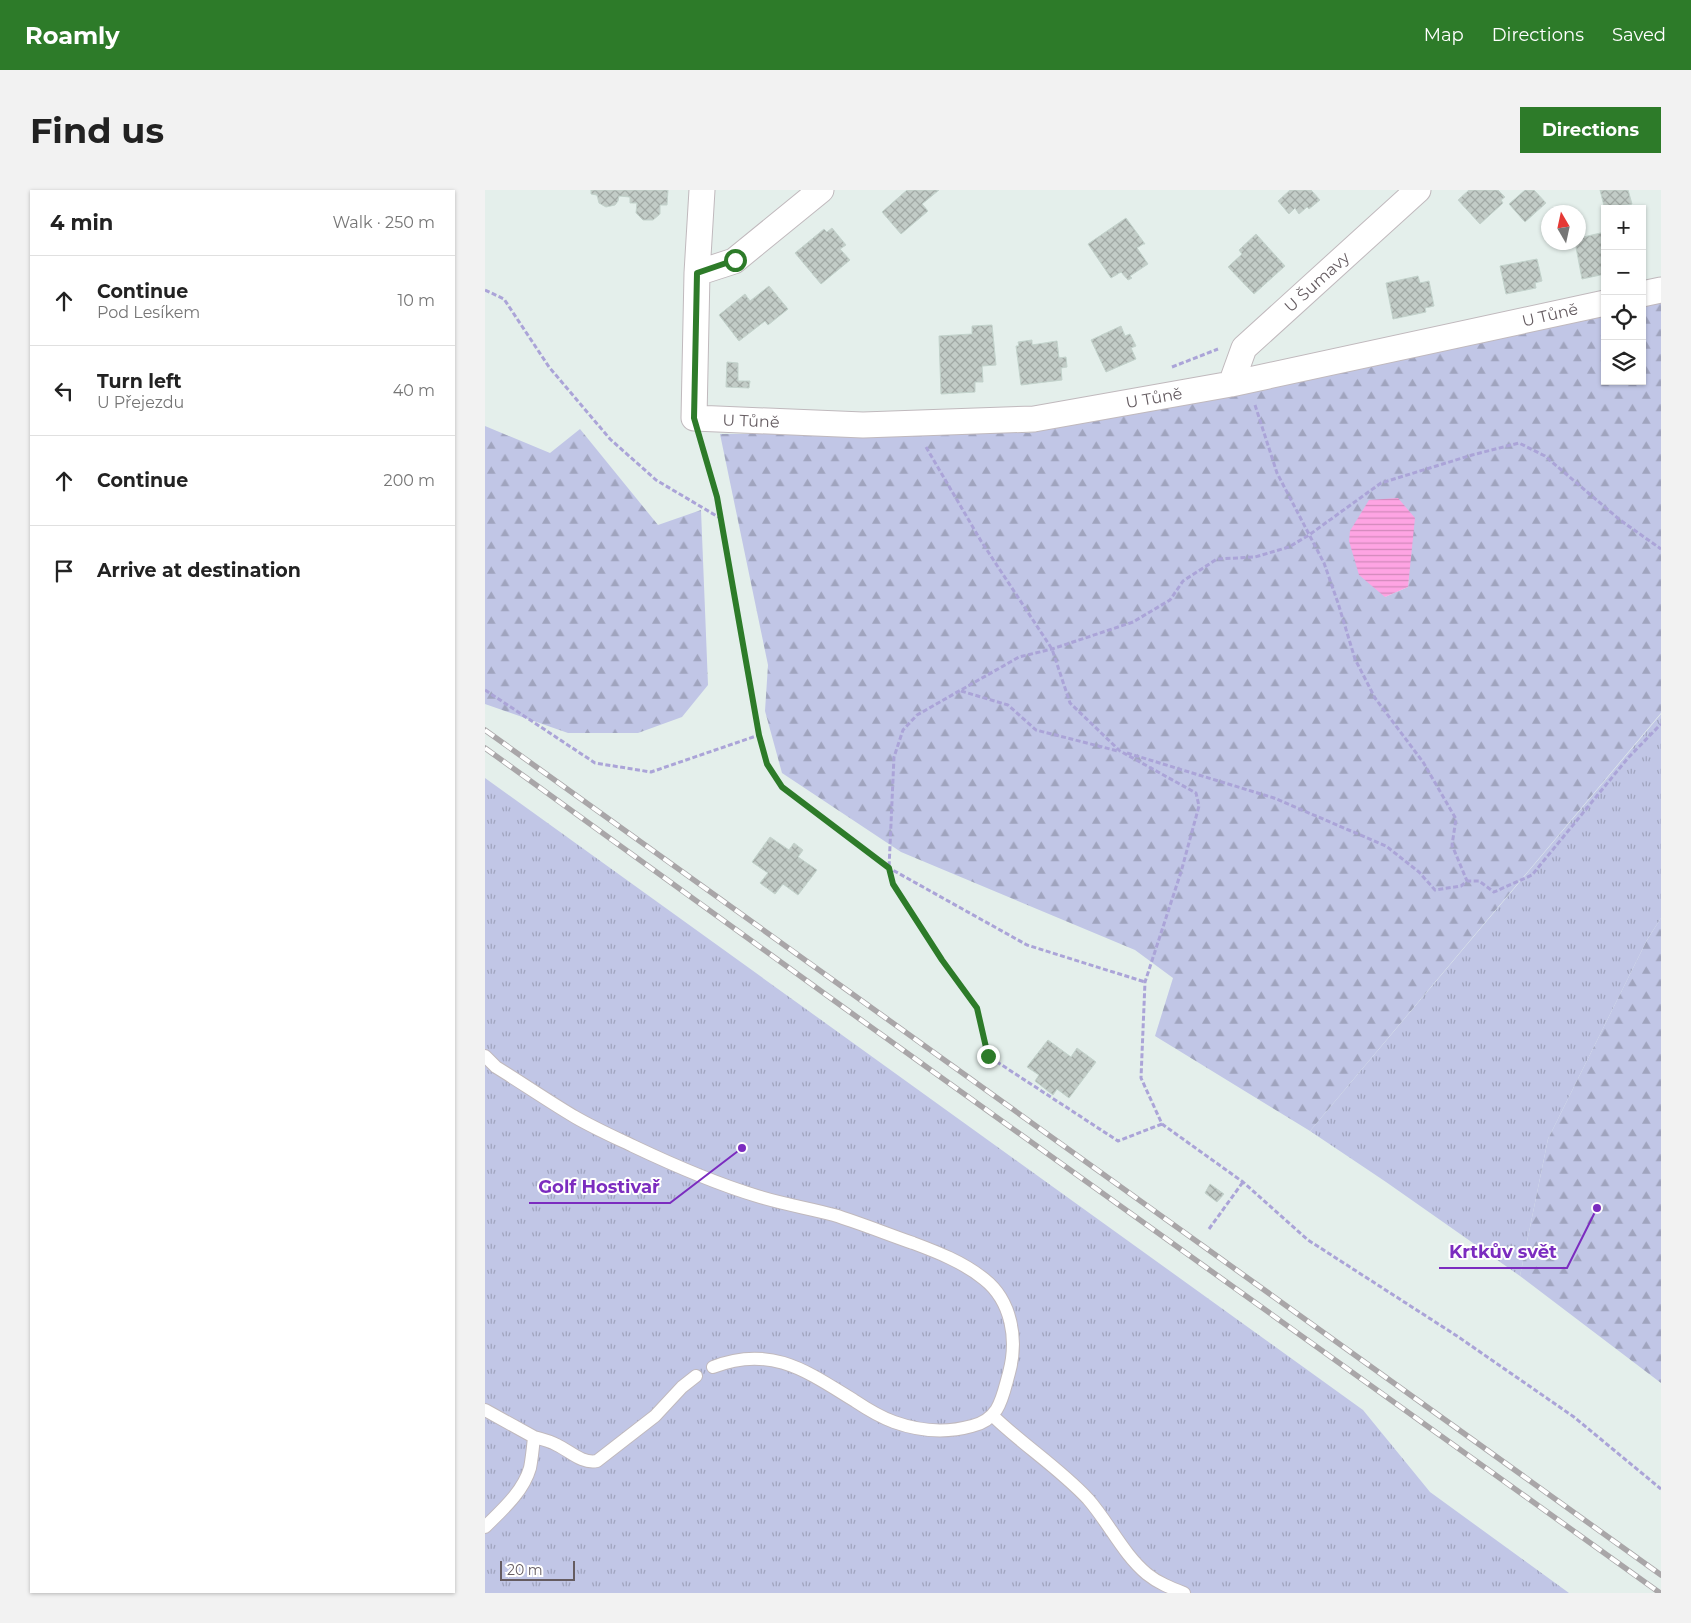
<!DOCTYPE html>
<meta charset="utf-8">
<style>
body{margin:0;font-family:Montserrat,sans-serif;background:#f2f2f2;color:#222}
.controls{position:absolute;right:15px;top:15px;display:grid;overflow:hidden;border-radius:0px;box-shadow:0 1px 4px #0004}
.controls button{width:45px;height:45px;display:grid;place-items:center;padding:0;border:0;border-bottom:1px solid #e0e0e0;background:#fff;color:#222;font:25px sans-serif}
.compass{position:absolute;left:1056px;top:15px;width:45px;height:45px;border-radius:50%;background:#fff;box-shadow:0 1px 4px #0004;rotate:351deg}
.scale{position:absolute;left:15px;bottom:12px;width:75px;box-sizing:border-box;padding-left:5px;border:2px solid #655c61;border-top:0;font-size:14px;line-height:18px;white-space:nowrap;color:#655c61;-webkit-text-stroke:4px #fff;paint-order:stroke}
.stop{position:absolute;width:15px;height:15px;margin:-11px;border:4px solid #2d7b29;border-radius:50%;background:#fff}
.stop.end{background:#2d7b29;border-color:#fff;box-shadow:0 1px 5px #0008}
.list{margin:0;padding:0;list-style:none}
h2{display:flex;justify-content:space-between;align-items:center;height:65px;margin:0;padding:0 20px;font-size:21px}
h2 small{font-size:16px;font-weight:400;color:#767676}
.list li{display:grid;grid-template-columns:32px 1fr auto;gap:15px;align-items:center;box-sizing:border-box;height:90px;padding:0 20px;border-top:1px solid #e0e0e0}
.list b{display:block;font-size:19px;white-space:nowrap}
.list p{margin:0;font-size:16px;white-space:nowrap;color:#767676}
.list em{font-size:16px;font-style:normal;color:#767676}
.icon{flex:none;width:28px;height:28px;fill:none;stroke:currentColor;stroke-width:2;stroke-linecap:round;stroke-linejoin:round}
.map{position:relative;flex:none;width:1176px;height:1403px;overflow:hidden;border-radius:0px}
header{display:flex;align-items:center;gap:30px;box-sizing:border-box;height:70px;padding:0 25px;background:#2d7b29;color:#fff}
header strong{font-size:24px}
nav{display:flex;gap:28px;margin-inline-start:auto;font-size:18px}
.intro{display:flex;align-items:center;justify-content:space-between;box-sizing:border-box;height:120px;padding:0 30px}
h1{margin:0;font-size:35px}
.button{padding:12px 22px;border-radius:0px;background:#2d7b29;color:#fff;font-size:18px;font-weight:700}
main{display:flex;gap:30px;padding:0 30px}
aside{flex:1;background:#fff;border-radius:0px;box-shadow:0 1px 4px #0004}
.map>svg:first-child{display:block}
</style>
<header>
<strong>Roamly</strong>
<nav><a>Map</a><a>Directions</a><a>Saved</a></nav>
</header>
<div class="intro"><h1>Find us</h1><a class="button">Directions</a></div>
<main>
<aside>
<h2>4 min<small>Walk · 250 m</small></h2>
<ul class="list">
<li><svg class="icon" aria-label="ahead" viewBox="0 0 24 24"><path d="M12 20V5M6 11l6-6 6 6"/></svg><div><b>Continue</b><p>Pod Lesíkem</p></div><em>10 m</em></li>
<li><svg class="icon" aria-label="left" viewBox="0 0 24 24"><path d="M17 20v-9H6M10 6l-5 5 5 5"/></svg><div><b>Turn left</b><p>U Přejezdu</p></div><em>40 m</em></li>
<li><svg class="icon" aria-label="ahead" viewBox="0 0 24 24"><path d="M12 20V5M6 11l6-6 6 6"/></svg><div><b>Continue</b></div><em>200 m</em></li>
<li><svg class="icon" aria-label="arrive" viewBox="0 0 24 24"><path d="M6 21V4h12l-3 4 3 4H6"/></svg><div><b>Arrive at destination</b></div></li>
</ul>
</aside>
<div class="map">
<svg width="1176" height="1403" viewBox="0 0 1176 1403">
<defs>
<pattern id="grass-tufts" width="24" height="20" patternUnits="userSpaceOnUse" patternTransform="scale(1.25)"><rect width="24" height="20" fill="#c1c6e6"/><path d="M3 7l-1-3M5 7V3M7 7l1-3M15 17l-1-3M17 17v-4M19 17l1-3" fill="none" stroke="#a0a4be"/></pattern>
<pattern id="forest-firs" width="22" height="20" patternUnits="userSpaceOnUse" patternTransform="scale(1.25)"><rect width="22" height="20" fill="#c1c6e6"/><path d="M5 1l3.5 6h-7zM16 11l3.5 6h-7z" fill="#a0a4be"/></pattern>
<pattern id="water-rules" width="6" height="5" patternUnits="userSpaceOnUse" patternTransform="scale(1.25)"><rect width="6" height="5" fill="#fea4e3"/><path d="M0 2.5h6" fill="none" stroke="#d189bb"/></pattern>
<pattern id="building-cross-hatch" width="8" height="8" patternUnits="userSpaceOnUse" patternTransform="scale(1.25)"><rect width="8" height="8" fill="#c2ccc7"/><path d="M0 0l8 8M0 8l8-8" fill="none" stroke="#a1a9a5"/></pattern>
</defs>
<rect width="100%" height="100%" fill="#e4efeb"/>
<path fill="url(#grass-tufts)" d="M1176 524V728L1162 750 1063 949 1035 1086 901 992 825 941Z
M0 588 878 1220 945 1302 1084 1403H0Z"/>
<path fill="url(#forest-firs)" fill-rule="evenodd" d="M1176 110V523L825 941 670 846 688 788 650 760 416 662 297 583 280 521 283 475 235 244 544 243 1120 122V191H1157V114ZM925 367 923 397 900 407Z
M0 236 65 263 95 239 173 335 216 320 223 495 197 527 153 543H83L0 514Z
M1176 728V1193L1035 1086 1063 949 1162 750Z"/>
<path fill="url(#water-rules)" d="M913 308 930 328 923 397 900 407 874 385 864 351 865 341 884 310Z"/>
<path fill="url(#building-cross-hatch)" stroke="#c3d3cc" d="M106 0H183L182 15H175V24L168 30H158L151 23 152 13H145V7L134 6 133 11 130 15 121 17 114 13 112 5 106 4Z
M422 0H454L437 14 443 21 416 44 397 22Z
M805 0H826L835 10 824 19 822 17 814 24 810 18 804 24 793 11Z
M984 0H1013L1020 7 1016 10 1018 13 995 34 973 10Z
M1040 0H1049L1061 13 1040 32 1024 14Z
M1115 0H1143L1147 14 1120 19V20Z
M641 28 660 54H658L652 58 663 74 645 86 647 88 643 90 636 82 626 88 603 54Z
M347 38 361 55 355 59 365 70 336 94 310 63 339 39 342 42Z
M1120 42V84L1097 89 1090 52H1094V48Z
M771 44 800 76 769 104 743 77 757 64 754 60Z
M1052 69 1057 91 1050 93 1051 98 1021 104 1015 76Z
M933 86 935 93 944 91 949 116 940 118 941 122 908 129 901 93Z
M284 96 303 119 283 135 280 131 254 151 234 125 260 104 265 111Z
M507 135 511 175 497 176 498 192H490V202L456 204 454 146 487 144V136Z
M636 136 640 146 645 144 651 156 646 158 651 169 621 182 606 150Z
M547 150V155L572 151 574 168 581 167 582 177 576 178 577 190 536 195 531 156H534L533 152Z
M242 172 253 173V191H265L264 198 241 197Z
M285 647 304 660 309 653 318 660 313 667 332 680 313 705 298 694 290 704 275 693 283 683 267 672Z
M563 850 586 867 592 858 611 872 584 908 572 899 568 905 550 891 554 885 542 877Z
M725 994 739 1004 732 1012 720 1003Z"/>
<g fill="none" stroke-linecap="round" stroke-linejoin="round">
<defs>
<path id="lane" d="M0 866 11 877C37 893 63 911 90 927 109 938 129 947 148 956 188 975 229 993 272 1006 297 1014 323 1018 349 1025 375 1033 402 1044 428 1053 452 1062 478 1072 499 1089 527 1111 533 1150 524 1183 517 1208 515 1229 487 1236 462 1243 434 1241 409 1232 395 1227 382 1219 370 1211 323 1182 286 1154 228 1177
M0 1220 49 1247C48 1257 47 1268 45 1278 38 1302 17 1320 0 1337
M508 1226C538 1255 574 1278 603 1309 624 1333 638 1364 662 1384 673 1393 686 1398 699 1403
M49 1247C57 1249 65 1251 72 1255 85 1261 97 1274 112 1271L170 1226 197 1197 211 1186"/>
<path id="street" d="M217 0 212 83 209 228 378 235 549 229 746 194 1120 113
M212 83 249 71 336 0
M1157 104 1176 100
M746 194 759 158 933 0"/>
</defs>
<use href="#lane" stroke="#c0b9bd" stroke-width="14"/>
<use href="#street" stroke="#c0b9bd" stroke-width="27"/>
<path stroke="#aba4d8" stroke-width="3" stroke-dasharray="5 2.5" stroke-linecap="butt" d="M0 100 19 109 64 177 125 249 171 290 235 328
M687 177 733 159
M770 215 792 283 839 373 853 413 870 469 890 508 938 572 971 629 967 655 982 691
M216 253 232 307 274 545 282 575 297 597 404 678 542 755 660 792
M441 257 496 351 567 459 585 513 635 561 711 603 714 616 696 682 660 792 656 888 677 934 758 992 823 1050 972 1146 1089 1227 1176 1299
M0 500 110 573 166 582 274 545
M476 501 523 515 551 540 633 561
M642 563 789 608 901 656 934 682 950 700 976 696 982 691H994L1009 702 1047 685 1143 568 1176 534
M677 934 633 951 503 866 492 818 457 770 408 695 404 678 409 567 418 540 432 525 534 467 567 459 648 432 685 410 698 391 732 369 770 367 804 357 824 345 896 293 987 265 1034 253 1060 266 1135 330 1176 359
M724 1039 758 992"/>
<use href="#lane" stroke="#fff" stroke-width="12"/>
<use href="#street" stroke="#fff" stroke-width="25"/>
<defs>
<path id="rail" d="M0 540 1176 1385
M0 558 358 817 1175 1403"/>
</defs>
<use href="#rail" stroke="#a9a6a8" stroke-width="5.5"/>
<use href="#rail" stroke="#fff" stroke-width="4" stroke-dasharray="11" stroke-linecap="butt"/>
</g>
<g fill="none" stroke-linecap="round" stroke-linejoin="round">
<path stroke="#2d7b29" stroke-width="6" d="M250 70 212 83 209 228 232 307 274 545 282 574 297 597 404 678 408 694 457 770 492 818 503 866"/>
</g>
<g text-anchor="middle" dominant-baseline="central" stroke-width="4" stroke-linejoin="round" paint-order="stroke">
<g font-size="16" fill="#655c61" stroke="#fff">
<text transform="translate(832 92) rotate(-42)">U Šumavy</text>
<text transform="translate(1065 125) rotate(-13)">U Tůně</text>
<text transform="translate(669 208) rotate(-10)">U Tůně</text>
<text transform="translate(266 231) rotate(2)">U Tůně</text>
</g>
</g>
<path fill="none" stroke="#7b2cbf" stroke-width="2" d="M257 958L185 1013H44M1112 1018L1082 1078H954"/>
<g fill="#7b2cbf" stroke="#fff" stroke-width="2">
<circle cx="257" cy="958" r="5"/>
<circle cx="1112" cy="1018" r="5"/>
</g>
<g font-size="18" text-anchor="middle" font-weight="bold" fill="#7b2cbf" stroke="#fff" stroke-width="4" stroke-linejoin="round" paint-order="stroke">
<text x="114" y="1003">Golf Hostivař</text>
<text x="1018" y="1068">Krtkův svět</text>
</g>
</svg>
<div class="controls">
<button>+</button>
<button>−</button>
<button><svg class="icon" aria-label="locate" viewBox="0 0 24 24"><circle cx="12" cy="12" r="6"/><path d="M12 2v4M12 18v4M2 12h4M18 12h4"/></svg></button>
<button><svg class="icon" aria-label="layers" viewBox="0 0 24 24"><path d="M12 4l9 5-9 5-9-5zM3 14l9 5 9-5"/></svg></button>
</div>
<svg class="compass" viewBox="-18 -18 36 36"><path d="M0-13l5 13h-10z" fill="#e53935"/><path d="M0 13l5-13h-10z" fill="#767676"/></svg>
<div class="scale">20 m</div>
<div class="stop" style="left:250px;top:70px"></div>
<div class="stop end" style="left:503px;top:866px"></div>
</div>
</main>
